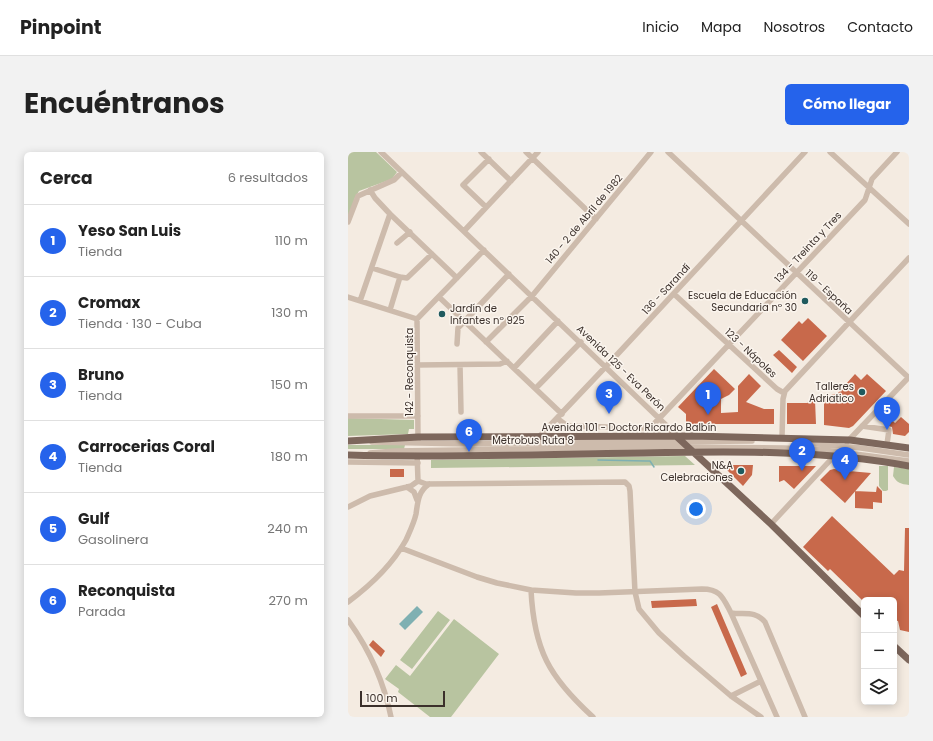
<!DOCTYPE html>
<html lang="es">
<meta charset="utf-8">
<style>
body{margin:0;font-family:Poppins,sans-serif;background:#f2f2f2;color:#222}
.controls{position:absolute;right:12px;bottom:12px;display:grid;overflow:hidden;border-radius:6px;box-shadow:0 2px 10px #0003}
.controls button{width:36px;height:36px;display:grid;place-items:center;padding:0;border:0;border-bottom:1px solid #e0e0e0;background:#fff;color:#222;font:20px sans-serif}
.scale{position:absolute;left:12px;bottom:10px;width:85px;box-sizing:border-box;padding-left:4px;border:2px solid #3b302b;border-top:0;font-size:11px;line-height:14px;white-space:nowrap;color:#3b302b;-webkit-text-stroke:3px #fbf5ee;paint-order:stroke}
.you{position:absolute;left:348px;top:357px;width:14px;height:14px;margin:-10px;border:3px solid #fff;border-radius:50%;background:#1a73e8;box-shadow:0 0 0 6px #1a73e833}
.badge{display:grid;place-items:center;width:26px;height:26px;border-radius:50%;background:#2563eb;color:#fff;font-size:13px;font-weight:700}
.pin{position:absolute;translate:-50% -33px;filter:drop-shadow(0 1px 2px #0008)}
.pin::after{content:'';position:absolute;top:21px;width:14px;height:12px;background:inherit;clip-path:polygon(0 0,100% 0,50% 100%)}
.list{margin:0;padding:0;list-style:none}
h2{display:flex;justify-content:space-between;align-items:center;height:52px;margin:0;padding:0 16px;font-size:17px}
h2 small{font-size:13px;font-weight:400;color:#767676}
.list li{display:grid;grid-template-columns:26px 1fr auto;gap:12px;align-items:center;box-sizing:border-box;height:72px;padding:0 16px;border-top:1px solid #e0e0e0}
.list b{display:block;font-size:15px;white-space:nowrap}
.list p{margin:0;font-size:13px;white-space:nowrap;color:#767676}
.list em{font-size:13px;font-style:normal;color:#767676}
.icon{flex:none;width:22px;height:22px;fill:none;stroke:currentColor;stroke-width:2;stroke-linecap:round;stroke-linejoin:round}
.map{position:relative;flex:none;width:561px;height:565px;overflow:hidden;border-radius:6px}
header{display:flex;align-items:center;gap:24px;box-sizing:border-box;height:56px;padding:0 20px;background:#fff;border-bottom:1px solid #e0e0e0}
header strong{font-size:19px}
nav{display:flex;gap:22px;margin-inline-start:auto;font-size:14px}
.intro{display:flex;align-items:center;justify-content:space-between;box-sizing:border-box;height:96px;padding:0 24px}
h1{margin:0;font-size:28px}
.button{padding:10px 18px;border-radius:6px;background:#2563eb;color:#fff;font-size:14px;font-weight:700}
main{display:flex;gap:24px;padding:0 24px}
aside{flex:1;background:#fff;border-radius:6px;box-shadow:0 2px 10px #0003}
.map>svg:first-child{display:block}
</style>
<header>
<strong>Pinpoint</strong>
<nav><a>Inicio</a><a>Mapa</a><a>Nosotros</a><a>Contacto</a></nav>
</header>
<div class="intro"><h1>Encuéntranos</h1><a class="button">Cómo llegar</a></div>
<main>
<aside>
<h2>Cerca<small>6 resultados</small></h2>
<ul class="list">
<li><span class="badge">1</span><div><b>Yeso San Luis</b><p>Tienda</p></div><em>110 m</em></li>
<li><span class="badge">2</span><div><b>Cromax</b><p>Tienda · 130 - Cuba</p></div><em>130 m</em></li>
<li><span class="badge">3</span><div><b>Bruno</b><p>Tienda</p></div><em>150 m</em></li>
<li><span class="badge">4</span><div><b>Carrocerias Coral</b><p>Tienda</p></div><em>180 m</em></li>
<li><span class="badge">5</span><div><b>Gulf</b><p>Gasolinera</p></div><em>240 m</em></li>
<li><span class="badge">6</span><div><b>Reconquista</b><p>Parada</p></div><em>270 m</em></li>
</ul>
</aside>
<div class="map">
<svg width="561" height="565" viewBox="0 0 561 565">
<rect width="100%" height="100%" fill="#f4ebe1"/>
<path fill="#b8c4a0" d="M0 0H28L49 20 44 27 11 39 7 46 0 66Z
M0 266 66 268V277H61L60 282 0 284Z
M0 293H57L56 297H0Z
M337 304 347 313 83 316V308Z
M531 314H540V338L538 339H535L531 334Z
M546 315 561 317V333C553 332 549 331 545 324Z
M90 459 102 468 64 517 52 508Z
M106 467 151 502 103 565H82L50 540 51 537 37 527 48 513 62 524Z"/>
<path fill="#7fb0b2" d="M69 454 75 460 57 478 51 472Z"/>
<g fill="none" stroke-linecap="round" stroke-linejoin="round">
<path stroke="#7fb0b2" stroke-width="1.5" d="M250 308 298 309H302L306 315"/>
</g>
<path fill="#c8694b" d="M460 166 479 184 455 209 433 188 451 169 454 172Z
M431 198 449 215 444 221 425 203Z
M366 217 387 237 381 243 373 247V261L390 260V234L401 222 413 234 398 250 416 257H426V272H338V262L330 255Z
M507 222 513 228 519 222 538 239 505 274 501 276 476 273V245L490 241Z
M467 248 468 272H439V251H459Z
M536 260 547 271 553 265 561 272V280L557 284 545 282 544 275 540 274 532 266V264Z
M374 313H405L404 323 395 334Z
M431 314H468L446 337 436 328 431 330Z
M42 317H56V325H42Z
M486 317 501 319 523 321 497 351 472 328 482 318Z
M529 334 534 339V351L525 350V357L507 356V339L528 340Z
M484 364 546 423 551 418 556 419 557 376H561V480L552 478 550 469 546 468V448H514L482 417 480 419 455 395Z
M348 447 349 454 304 456 303 449Z
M369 452 399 522 393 525 363 455Z
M25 488 37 499 33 505 21 493Z"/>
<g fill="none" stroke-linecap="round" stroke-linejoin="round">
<path stroke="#cdbbac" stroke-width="5.5" d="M33 0 320 275 328 284
M133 0 163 29
M178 0 248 67
M320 0 561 226
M482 0 561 72
M138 55 115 33 141 7
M42 62 109 126
M0 70 10 44 46 28 54 20
M116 79 190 0
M49 91 62 80
M24 116 52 125 59 126 84 102
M326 142 429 237 436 241
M0 145 69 167
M91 145 214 262
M12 149 42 62 27 46 22 38
M42 158 52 125
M138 190 184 144 303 0
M109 192 110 176 161 122
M70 213 152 212 159 209
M112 213 113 260
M166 216 210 169
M188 236 233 190
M0 264H70
M210 267 218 273 223 274 297 276 304 274 517 48 524 27 549 0
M514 274 541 278 539 292
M191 285 265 207 457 0
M434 285 435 247 437 239 561 106
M70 289 69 167 136 98
M24 290 119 292 404 289
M448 290 513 296 561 303
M499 290 561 225
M22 301 47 299 322 295 436 296 476 298 561 309
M69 301 70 329
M0 310 70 311
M59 335 66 340 69 348
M0 355 22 344 63 334 70 329 78 332 277 330 281 334 282 339 287 440 291 457 311 481 336 504 383 544 413 565
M423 372 488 302
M53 396 129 425 149 431 183 438
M0 450C23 433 44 413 58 388 62 379 66 371 68 362 70 349 70 340 81 332
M383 461C396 463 407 458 417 470L457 565
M0 468C21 497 36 530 43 565
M383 544 413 529
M245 565C201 525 186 498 183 438L228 441H251L354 437C373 437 375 446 383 461L429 565"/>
<path stroke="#7d675c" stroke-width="7" d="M328 284 423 372 516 464
M0 289 70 285 344 284 502 288 561 296
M0 303C99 306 197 302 296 301 383 299 475 298 561 314
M546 494 561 508"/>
</g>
<g fill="#1f5a5e" stroke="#fbf5ee" stroke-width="1.5">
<circle cx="457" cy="149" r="4"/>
<circle cx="94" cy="162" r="4"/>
<circle cx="514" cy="240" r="4"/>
<circle cx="393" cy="319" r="4"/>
</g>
<g text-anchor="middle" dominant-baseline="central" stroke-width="3" stroke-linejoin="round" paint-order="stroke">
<g font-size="10" fill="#3b302b" stroke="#fbf5ee">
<text transform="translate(236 67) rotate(-50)">140 - 2 de Abril de 1982</text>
<text transform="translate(460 95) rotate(-47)">134 - Treinta y Tres</text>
<text transform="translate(318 137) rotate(-47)">136 - Sarandí</text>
<text transform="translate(481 140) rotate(43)">119 - España</text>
<text transform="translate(403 201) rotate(43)">123 - Nápoles</text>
<text transform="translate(273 216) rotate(44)">Avenida 125 - Eva Perón</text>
<text transform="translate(61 220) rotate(-90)">142 - Reconquista</text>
<text x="281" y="275">Avenida 101 - Doctor Ricardo Balbín</text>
<text x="185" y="288">Metrobus Ruta 8</text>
</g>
<g font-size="10" fill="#3b302b" stroke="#fbf5ee" text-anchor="end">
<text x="449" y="143">Escuela de Educación<tspan x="449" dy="12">Secundaria nº 30</tspan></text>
<text x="102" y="156" text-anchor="start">Jardín de<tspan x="102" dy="12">Infantes nº 925</tspan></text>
<text x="506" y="234">Talleres<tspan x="506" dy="12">Adriatico</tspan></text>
<text x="385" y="313">N&amp;A<tspan x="385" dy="12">Celebraciones</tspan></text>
</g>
</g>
</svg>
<div class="controls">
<button>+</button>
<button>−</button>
<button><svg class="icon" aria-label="layers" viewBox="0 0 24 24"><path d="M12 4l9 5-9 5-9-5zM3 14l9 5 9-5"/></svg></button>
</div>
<div class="scale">100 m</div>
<div class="you"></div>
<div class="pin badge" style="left:360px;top:263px">1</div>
<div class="pin badge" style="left:454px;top:319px">2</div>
<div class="pin badge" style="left:261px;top:262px">3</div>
<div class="pin badge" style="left:497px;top:328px">4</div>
<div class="pin badge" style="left:539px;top:278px">5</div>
<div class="pin badge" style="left:121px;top:300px">6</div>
</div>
</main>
